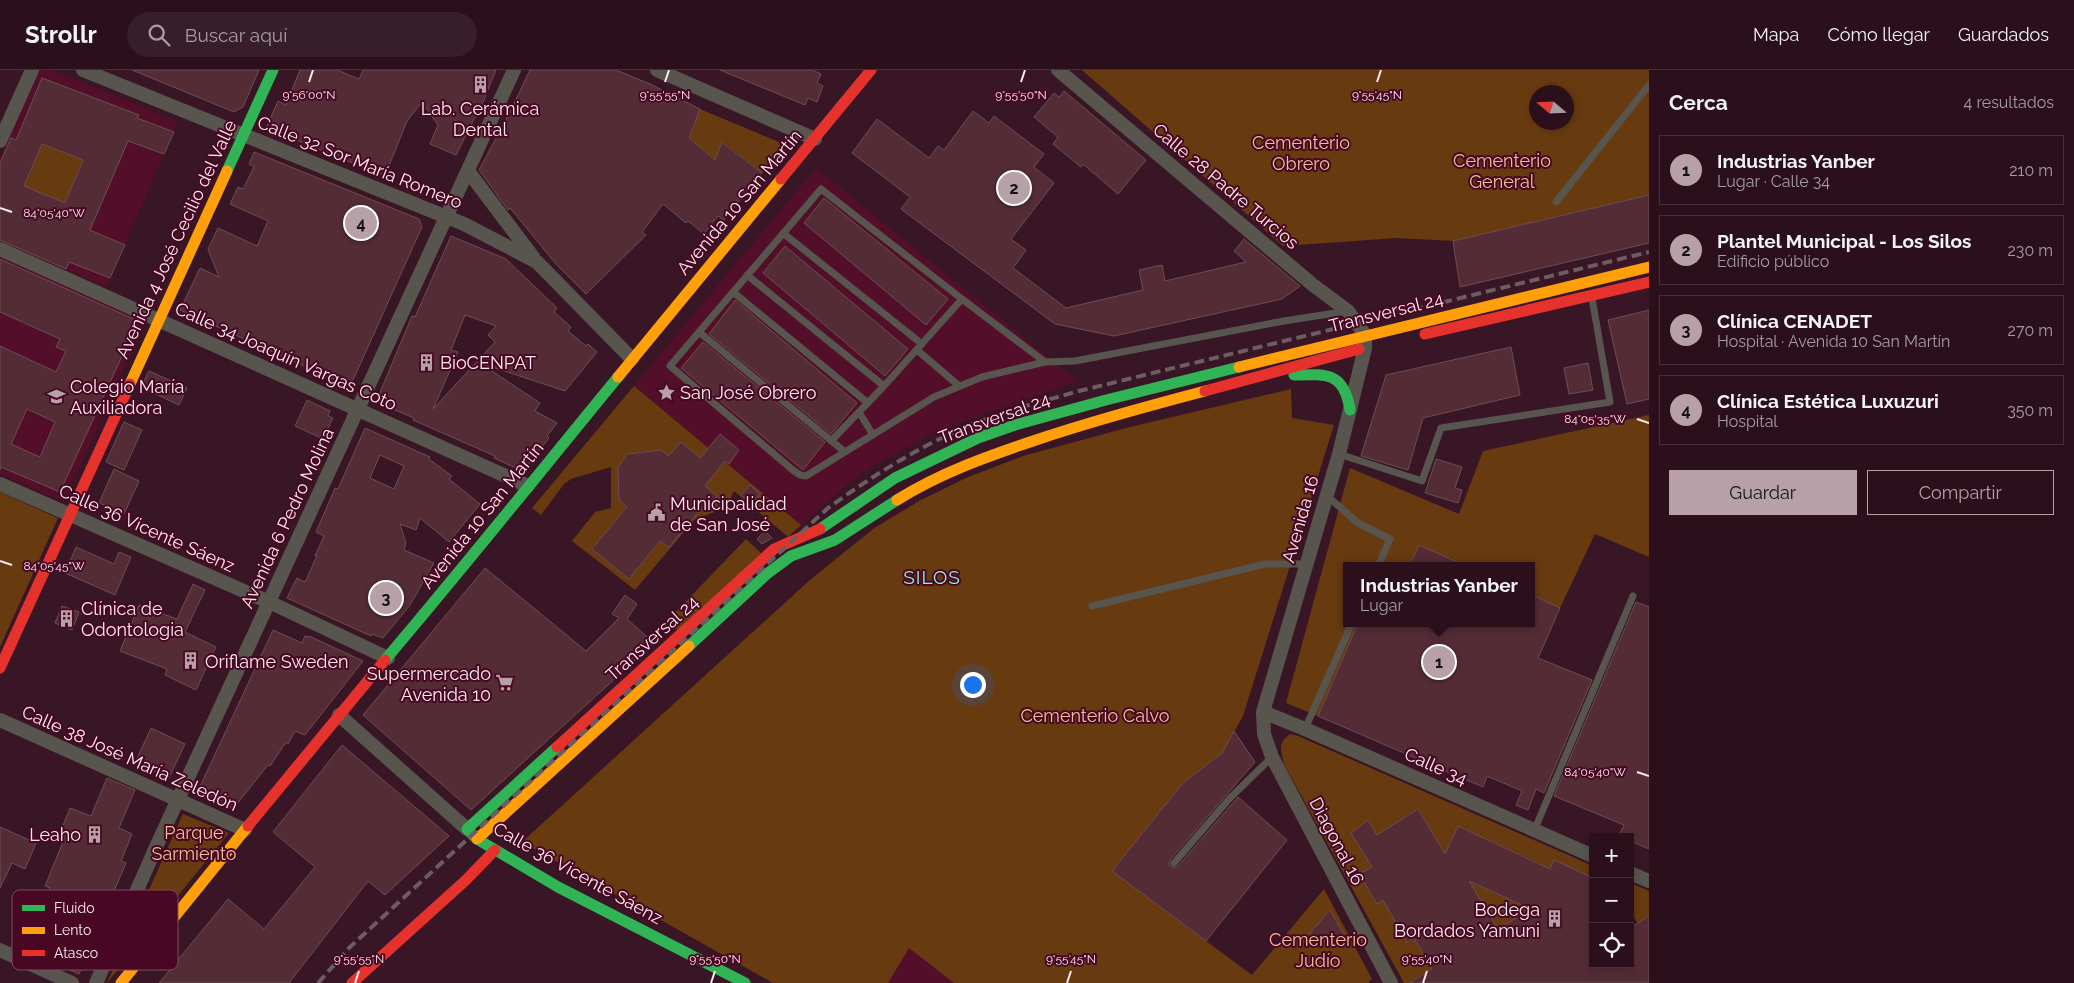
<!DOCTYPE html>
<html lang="es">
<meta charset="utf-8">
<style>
body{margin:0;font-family:Raleway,sans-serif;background:#371e29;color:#f1f3f6}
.controls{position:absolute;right:15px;bottom:15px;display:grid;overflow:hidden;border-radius:0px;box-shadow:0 2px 8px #0003}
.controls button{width:45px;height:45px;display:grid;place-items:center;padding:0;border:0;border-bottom:1px solid #47303b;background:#2b101c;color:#f1f3f6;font:25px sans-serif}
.compass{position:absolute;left:1529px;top:15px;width:45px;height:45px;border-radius:50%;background:#2b101c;box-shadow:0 2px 8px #0003;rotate:289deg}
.you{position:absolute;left:972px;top:614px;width:18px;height:18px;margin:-12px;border:4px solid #fff;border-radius:50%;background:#1a73e8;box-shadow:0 0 0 8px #1a73e833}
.badge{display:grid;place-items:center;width:32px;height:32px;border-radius:50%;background:#b7a0a8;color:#111;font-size:16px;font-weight:700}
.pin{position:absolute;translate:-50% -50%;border:2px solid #fff;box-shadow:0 1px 5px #0006}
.popup{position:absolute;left:1343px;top:492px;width:192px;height:65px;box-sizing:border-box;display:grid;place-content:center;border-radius:0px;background:#2b101c;filter:drop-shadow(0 1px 4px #0005);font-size:16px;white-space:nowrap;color:#a69da3}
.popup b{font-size:19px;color:#f1f3f6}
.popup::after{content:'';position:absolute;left:50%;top:100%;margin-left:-10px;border:10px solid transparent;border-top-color:#2b101c}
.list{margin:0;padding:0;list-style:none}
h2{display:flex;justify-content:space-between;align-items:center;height:65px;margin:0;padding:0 20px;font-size:21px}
h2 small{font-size:16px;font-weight:400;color:#a69da3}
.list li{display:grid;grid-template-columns:32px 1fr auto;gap:15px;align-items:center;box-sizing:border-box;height:70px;margin:0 10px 10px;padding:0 10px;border:1px solid #47303b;border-radius:0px}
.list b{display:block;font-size:19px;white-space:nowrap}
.list p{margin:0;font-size:16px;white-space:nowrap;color:#a69da3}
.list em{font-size:16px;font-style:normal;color:#a69da3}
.actions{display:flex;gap:10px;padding:15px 20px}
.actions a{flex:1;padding:11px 0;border:1px solid #b7a0a8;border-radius:0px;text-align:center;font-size:18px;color:#b7a0a8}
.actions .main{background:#b7a0a8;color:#111}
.icon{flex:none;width:28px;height:28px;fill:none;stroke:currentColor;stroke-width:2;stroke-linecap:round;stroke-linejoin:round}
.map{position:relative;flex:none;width:1649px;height:913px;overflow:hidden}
header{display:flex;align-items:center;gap:30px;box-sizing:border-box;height:70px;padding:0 25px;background:#2b101c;border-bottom:1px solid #47303b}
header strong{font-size:24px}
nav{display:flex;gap:28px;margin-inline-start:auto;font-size:18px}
.search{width:350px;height:45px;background:#371e29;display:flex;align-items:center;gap:12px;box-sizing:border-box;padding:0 18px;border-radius:28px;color:#a69da3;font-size:19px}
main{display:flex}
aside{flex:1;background:#2b101c}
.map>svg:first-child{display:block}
</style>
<header>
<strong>Strollr</strong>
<div class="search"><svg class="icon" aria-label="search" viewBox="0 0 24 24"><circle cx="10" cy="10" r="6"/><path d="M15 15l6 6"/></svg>Buscar aquí</div>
<nav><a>Mapa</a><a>Cómo llegar</a><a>Guardados</a></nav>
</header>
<main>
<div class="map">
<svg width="1649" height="913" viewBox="0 0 1649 913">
<rect width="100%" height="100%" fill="#391625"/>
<path fill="#530f2a" d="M39 0H52L178 52 106 217 0 171V88Z
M816 98 1077 311 934 362 862 402 801 455 634 316Z
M0 184 146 248 64 432 0 404Z
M909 877 954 913H888Z"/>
<path fill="#683a10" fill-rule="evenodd" d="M1082 0H1649V125L1453 171 1397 168 1283 176ZM1536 22H1566V52H1536Z
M700 39 786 75 762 103 723 72 715 90 689 68Z
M93 64 65 133 24 116 42 74 73 86Z
M634 316 801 455 788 467 734 421 729 431 720 440 694 450 635 520 572 471 595 442 611 438V397L571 409 564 414 541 445 532 438ZM661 380 668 386 694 447 684 459 675 452 678 466 669 477 660 471 629 509 592 479 627 437 619 430 618 397 628 384Z
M1291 319 1292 348 1334 355 1243 646 1222 683 1183 713 1112 801 1252 905 1324 819 1372 909 1368 913H954L909 878 888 913H773L522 772 810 510 873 459 919 431 968 407 1023 386 1130 357Z
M1649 345V487L1595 464 1560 538 1532 525V496H1466L1419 475 1409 496H1346V553H1358L1318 646 1286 633 1350 398 1459 444 1483 381Z
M0 422 58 448 0 577Z
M746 469 763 485 678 561 667 551Z
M1290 664 1298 666 1593 796V809L1554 791 1532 838 1498 859 1469 811 1525 836 1541 794 1458 756 1445 784 1418 739 1377 765 1368 750 1351 763 1375 796 1359 804 1377 834 1389 825 1391 844 1407 872 1414 868 1432 899 1409 913H1404L1284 694C1281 680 1277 674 1290 664Z
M183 744 229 763 107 913Z
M1630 813 1649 821V846L1638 854 1630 841Z"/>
<path fill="#542c36" stroke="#6c4e54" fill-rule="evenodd" d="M132 0H259L243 37 234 42Z
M300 0H337L359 9 363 0H496L477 47H475L456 85 430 74 438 55 422 32 407 51 385 106 266 58 278 31 286 35Z
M530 0H616L650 14 700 39 689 68 715 90 722 72 762 103 724 150 718 146 704 164 688 151 686 153 663 134 642 162 646 165 586 224 556 194 510 138 508 140 479 100 510 42Z
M720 0H812L821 4 817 13 823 16 817 32 808 28 805 35Z
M42 8 139 45 137 48 174 62 164 84 128 71 90 160 125 175 110 208 69 192 66 199 0 170V93L11 68 16 70ZM42 74 83 90 65 133 24 116Z
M1064 21 1146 90 1118 124 1083 94 1081 97 1053 74 1058 67 1034 47 1054 23 1059 27Z
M973 41 989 53 994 46 1044 84 1034 97 1054 113 1011 169 1026 180 1013 198 1066 238 1143 220 1139 200 1162 195 1165 211 1246 192 1234 181 1244 169 1300 216 1282 229 1114 266 1055 254 901 139 910 127 852 83 877 49 929 88 938 76 944 80Z
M254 82 419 149 422 157 353 310 344 314 180 240 200 198 219 207 208 179 218 158 257 176 268 151 230 134 238 117 243 119 254 97 249 94Z
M1649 125V173L1460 217 1453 171Z
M824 128 948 229 926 255 804 153Z
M451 166 506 189 557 238 554 242 571 257 568 261 586 276 588 274 597 282 565 321 480 293 540 333 535 341 557 353 547 366 549 368 524 400H520L494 388 495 386 413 350 414 348 376 332 412 246 415 247ZM465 245 496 256 488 265 495 272 433 339 458 282 451 280Z
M785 176 908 279 885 306 763 203Z
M0 189 138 251 60 422 1 397 0 400V276L56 302 66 281 56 277 60 269 0 242ZM27 339 55 352 40 387 11 374Z
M735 230 857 333 831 364 709 264Z
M1649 240V329L1627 334 1608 250Z
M703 272 825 372 803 400 681 298Z
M1511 277 1520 325 1423 348 1408 400 1361 386 1386 305Z
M1588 293 1593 320 1569 324 1564 298Z
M149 301 187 318 179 335 141 317Z
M307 330 330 341 328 346 333 348 323 369 295 356Z
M124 352 142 360 124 400 106 392Z
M365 358 430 387 429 389 452 406 449 409 480 434 449 472 420 448 416 460 400 454 406 473 404 480 434 493 410 535 383 568 372 564 371 566 287 528 297 508 305 512 317 486H315L324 466 316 462 335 418 338 419ZM380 385 404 396 394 419 370 408Z
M720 364 739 380 729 394 725 391 705 416 717 426 704 442 701 439 669 477 660 471 629 509 592 479 627 437 619 430 618 397 628 384 661 380 668 386 681 372 700 388Z
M1436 389 1462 397 1455 418 1462 420 1458 433 1425 423Z
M114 399 139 411 124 444 99 433Z
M750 415 760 424 752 434 741 425Z
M765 461 772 468 762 474 757 469Z
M1419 475 1466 496H1409Z
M76 477 114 494 119 482 131 487 115 525 65 503Z
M485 498 586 581 619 548 612 544 625 525 637 534 627 549 654 573 471 740 363 645Z
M193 514 205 520 185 562 216 577 196 620 165 605 167 599 120 581 139 535 177 549Z
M1532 525 1560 538 1538 588 1592 610 1544 723 1536 719 1528 740 1516 735 1522 721 1487 706 1483 717 1318 646 1358 553H1532Z
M1636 532 1649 537V779L1630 771V767H1618L1624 755 1554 726Z
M62 536 79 542 72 560 55 553Z
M273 560 302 573 305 566 308 567 309 566 363 591 305 665 295 661 288 674 286 672 270 696 268 695 233 739 197 723Z
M151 658 185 674 169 708 135 693Z
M1234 661 1255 692 1170 790 1169 795 1174 798 1178 796 1238 727 1287 770 1206 871 1112 801 1182 714 1222 683Z
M342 675 449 766 385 825 368 811 289 913H159L228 829 264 859 315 797 273 762Z
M107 708 135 720 119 758 132 764 121 791 126 793 79 904 23 879 50 818 45 816 65 767 59 765 70 738 91 746Z
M1418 739 1445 784 1458 756 1550 799 1554 790 1593 808V894H1630V858L1649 846V913H1409L1432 899 1414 868 1407 872 1383 830 1377 834 1359 804 1372 797 1351 763 1368 750 1377 765ZM1469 811 1531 839 1498 859Z
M0 757 36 773 25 799 12 793 0 818Z
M1330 840 1345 867 1341 872 1334 876 1310 863Z"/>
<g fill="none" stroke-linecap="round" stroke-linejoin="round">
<path stroke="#58554f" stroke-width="7" d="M821 119 962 229 1045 292 982 307 934 327 806 406 800 405 794 401 670 296Z
M1556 132 1649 15
M783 163 922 274
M747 205 884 316
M733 222 868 333
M699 262 845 382
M917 280 958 315
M1045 292 1075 291 1284 251 1348 241
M859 342 873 365
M831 371 884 316 962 229
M1339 384 1422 411 1441 358 1610 332 1592 228
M1326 425 1358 453 1390 469 1378 496
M1092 536 1265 494H1306
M1305 659 1352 553
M1534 761 1633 526
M1174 793 1230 728 1272 687"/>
<path stroke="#58554f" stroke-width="14" d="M83 0 464 154 537 192 632 289
M657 0 815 69
M1058 0 1313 215 1348 241 1365 265V278L1339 384 1263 642 1264 664 1272 687 1391 913
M0 71 32 0
M468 101 533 187
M0 179 528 416
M0 414 269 532 388 588
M1263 642 1305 659 1593 786
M339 645 467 759
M0 650 245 760
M1630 803 1649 811
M0 880 72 913
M96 913 156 777 514 0"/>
<path stroke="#30b455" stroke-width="11" d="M227 101 273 0
M1294 305C1327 304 1344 302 1350 340
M820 459 895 408 978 368 1015 355 1106 330 1239 297
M689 576 768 503 791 486 835 470 897 430
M385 590C464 497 540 402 618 307
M557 677 467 759 477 769 558 817 745 913"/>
<path stroke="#ff9f0a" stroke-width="11" d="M1239 297 1649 197
M618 307 781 109
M130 314 227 101
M897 430C940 403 988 386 1036 370 1092 351 1148 336 1205 321
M477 769 689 576
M121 913 248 756"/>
<path stroke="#e5322d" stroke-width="11" d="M781 109 871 0
M1425 264 1649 212
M1205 321 1359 279
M0 598 130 314
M557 677 774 479 820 459
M248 756 385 590
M352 913 466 810 495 780"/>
<path stroke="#6c5d60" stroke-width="4" stroke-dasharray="10 5" stroke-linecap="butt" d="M318 913 350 877 828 438C878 402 935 366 995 346 1021 336 1049 330 1075 322L1649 182"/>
</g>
<path fill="none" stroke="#fbeaee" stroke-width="2" d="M309 12 313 0M665 12 669 0M1021 12 1025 0M1377 12 1381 0M0 138 12 142M1637 349 1649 353M0 491 12 495M1637 702 1649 706M355 913 359 901M711 913 715 901M1067 913 1071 901M1423 913 1427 901"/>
<defs>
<symbol id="building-bare" viewBox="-9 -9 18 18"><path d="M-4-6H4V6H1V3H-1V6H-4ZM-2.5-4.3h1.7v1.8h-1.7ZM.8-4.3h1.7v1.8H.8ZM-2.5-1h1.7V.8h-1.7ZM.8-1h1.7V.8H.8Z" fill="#b7a0a8" stroke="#480722" stroke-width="2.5" paint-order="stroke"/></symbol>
<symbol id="sight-bare" viewBox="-9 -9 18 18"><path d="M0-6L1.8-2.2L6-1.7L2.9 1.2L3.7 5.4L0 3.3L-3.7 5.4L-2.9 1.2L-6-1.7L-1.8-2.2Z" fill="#b7a0a8" stroke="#480722" stroke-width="2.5" paint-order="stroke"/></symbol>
<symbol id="school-bare" viewBox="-9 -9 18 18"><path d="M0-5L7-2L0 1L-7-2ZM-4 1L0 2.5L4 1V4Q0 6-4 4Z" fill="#b7a0a8" stroke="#480722" stroke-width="2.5" paint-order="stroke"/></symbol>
<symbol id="civic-bare" viewBox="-9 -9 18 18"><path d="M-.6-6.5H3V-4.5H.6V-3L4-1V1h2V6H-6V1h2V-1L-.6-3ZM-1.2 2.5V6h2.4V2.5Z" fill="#b7a0a8" stroke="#480722" stroke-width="2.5" paint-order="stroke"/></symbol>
<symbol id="supermarket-bare" viewBox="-9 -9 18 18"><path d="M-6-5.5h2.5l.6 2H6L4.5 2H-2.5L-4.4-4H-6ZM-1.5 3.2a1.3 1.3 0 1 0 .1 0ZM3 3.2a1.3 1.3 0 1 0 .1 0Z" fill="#b7a0a8" stroke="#480722" stroke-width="2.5" paint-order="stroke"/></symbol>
</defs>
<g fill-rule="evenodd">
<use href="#building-bare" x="468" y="2" width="25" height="25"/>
<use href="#building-bare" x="414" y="280" width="25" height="25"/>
<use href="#sight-bare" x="654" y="310" width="25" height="25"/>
<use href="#school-bare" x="44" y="314" width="25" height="25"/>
<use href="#civic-bare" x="644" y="430" width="25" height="25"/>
<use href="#building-bare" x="54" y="536" width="25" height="25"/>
<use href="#building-bare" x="178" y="578" width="25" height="25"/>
<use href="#supermarket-bare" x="492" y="600" width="25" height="25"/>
<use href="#building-bare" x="82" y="752" width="25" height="25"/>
<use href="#building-bare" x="1542" y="836" width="25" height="25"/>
</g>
<g text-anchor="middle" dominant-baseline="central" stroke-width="4" stroke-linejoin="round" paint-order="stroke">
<g font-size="18" fill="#fbeaee" stroke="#480722" text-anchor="start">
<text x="480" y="38" text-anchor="middle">Lab. Cerámica<tspan x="480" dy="21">Dental</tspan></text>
<text x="440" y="292">BioCENPAT</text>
<text x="70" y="316">Colegio María<tspan x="70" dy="21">Auxiliadora</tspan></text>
<text x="680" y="322">San José Obrero</text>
<text x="670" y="433">Municipalidad<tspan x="670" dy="21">de San José</tspan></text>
<text x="81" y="538">Clínica de<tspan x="81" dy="21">Odontologia</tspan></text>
<text x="205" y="591">Oriflame Sweden</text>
<text x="491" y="603" text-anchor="end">Supermercado<tspan x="491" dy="21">Avenida 10</tspan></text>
<text x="81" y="764" text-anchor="end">Leaho</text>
<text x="1540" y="839" text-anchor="end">Bodega<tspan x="1540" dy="21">Bordados Yamuni</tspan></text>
</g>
<g font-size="18" fill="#efc097" stroke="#480722">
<text x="1301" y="72">Cementerio<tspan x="1301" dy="21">Obrero</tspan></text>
<text x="1502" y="90">Cementerio<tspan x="1502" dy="21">General</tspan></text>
<text x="1095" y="645">Cementerio Calvo</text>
<text x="194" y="762">Parque<tspan x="194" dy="21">Sarmiento</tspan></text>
<text x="1318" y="869">Cementerio<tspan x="1318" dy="21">Judío</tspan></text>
</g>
<g font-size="18" fill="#fbeaee" stroke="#480722">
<text transform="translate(360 92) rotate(22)">Calle 32 Sor María Romero</text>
<text transform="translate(1226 116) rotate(40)">Calle 28 Padre Turcios</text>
<text transform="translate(739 132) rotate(-50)">Avenida 10 San Martín</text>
<text transform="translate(176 169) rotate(-65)">Avenida 4 José Cecilio del Valle</text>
<text transform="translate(1386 242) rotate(-14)">Transversal 24</text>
<text transform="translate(286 286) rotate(24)">Calle 34 Joaquín Vargas Coto</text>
<text transform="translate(994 348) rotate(-20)">Transversal 24</text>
<text transform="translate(482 445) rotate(-51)">Avenida 10 San Martín</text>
<text transform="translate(287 448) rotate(-65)">Avenida 6 Pedro Molina</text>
<text transform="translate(1300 449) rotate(-74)">Avenida 16</text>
<text transform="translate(147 458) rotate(24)">Calle 36 Vicente Sáenz</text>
<text transform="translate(652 568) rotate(-42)">Transversal 24</text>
<text transform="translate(130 688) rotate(24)">Calle 38 José María Zeledón</text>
<text transform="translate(1436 696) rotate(24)">Calle 34</text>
<text transform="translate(1337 771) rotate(62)">Diagonal 16</text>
<text transform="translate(578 803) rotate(29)">Calle 36 Vicente Sáenz</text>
</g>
<g font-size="19" letter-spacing="1" fill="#8bf2e1" stroke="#480722">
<text x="932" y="507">SILOS</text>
</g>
</g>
<rect x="12" y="820" width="166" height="80" rx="8" fill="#480722" stroke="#7e4b5f" stroke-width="1"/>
<rect x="22" y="835" width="23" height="6" fill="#30b455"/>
<rect x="22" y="857" width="23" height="7" fill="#ff9f0a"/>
<rect x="22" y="880" width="23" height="6" fill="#e5322d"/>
<g font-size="14" fill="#fbeaee">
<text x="54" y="843">Fluido</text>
<text x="54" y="865">Lento</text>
<text x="54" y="888">Atasco</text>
</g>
<g font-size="12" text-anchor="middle" fill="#fbeaee" stroke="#480722" stroke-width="4" stroke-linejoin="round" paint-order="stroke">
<text x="309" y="29">9°56'00"N</text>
<text x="665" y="29">9°55'55"N</text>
<text x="1021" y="29">9°55'50"N</text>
<text x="1377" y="29">9°55'45"N</text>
<text x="54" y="147">84°05'40"W</text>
<text x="1595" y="353">84°05'35"W</text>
<text x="54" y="500">84°05'45"W</text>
<text x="1595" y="706">84°05'40"W</text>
<text x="359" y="893">9°55'55"N</text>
<text x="715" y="893">9°55'50"N</text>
<text x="1071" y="893">9°55'45"N</text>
<text x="1427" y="893">9°55'40"N</text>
</g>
</svg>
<div class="controls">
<button>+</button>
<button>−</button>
<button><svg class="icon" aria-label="locate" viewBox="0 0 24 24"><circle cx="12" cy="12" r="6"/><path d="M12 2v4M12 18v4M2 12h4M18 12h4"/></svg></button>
</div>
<svg class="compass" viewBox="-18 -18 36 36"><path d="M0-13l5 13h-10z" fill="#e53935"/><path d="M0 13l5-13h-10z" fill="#a69da3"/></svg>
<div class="you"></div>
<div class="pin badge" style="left:1439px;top:592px">1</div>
<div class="popup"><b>Industrias Yanber</b>Lugar</div>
<div class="pin badge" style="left:1014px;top:118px">2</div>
<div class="pin badge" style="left:386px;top:528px">3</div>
<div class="pin badge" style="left:361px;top:153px">4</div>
</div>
<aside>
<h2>Cerca<small>4 resultados</small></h2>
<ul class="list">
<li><span class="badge">1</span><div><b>Industrias Yanber</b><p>Lugar · Calle 34</p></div><em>210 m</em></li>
<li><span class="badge">2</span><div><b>Plantel Municipal - Los Silos</b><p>Edificio público</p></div><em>230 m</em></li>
<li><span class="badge">3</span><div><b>Clínica CENADET</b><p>Hospital · Avenida 10 San Martín</p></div><em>270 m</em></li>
<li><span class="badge">4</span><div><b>Clínica Estética Luxuzuri</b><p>Hospital</p></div><em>350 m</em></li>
</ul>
<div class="actions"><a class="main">Guardar</a><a>Compartir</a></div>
</aside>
</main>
